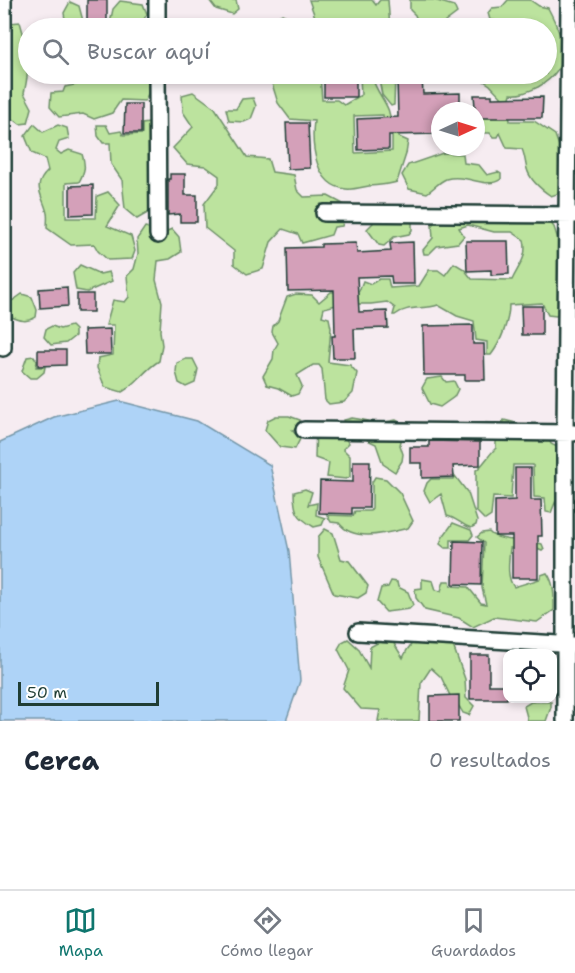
<!DOCTYPE html>
<html lang="es">
<meta charset="utf-8">
<style>
body{margin:0;font-family:"Shantell Sans",sans-serif;background:#f2f2f3;color:#1f2937}
.controls{position:absolute;right:18px;bottom:18px;display:grid;overflow:hidden;border-radius:12px;box-shadow:0 3px 9px #0003}
.controls button{width:54px;height:54px;display:grid;place-items:center;padding:0;border:0;border-bottom:2px solid #e0e1e3;background:#fff;color:#1f2937;font:30px sans-serif}
.compass{position:absolute;left:431px;top:102px;width:54px;height:54px;border-radius:50%;background:#fff;box-shadow:0 3px 9px #0003;rotate:86deg}
.scale{position:absolute;left:18px;bottom:15px;width:141px;box-sizing:border-box;padding-left:6px;border:3px solid #1f3d34;border-top:0;font-size:16px;line-height:21px;white-space:nowrap;color:#1f3d34;-webkit-text-stroke:4px #fff;paint-order:stroke}
.list{margin:0;padding:0;list-style:none}
h2{display:flex;justify-content:space-between;align-items:center;height:78px;margin:0;padding:0 24px;font-size:26px}
h2 small{font-size:20px;font-weight:400;color:#747a83}
.icon{flex:none;width:33px;height:33px;fill:none;stroke:currentColor;stroke-width:2;stroke-linecap:round;stroke-linejoin:round}
.map{position:relative;flex:none;width:575px;height:721px;overflow:hidden}
.search{position:absolute;background:#fff;box-shadow:0 3px 9px #0003;left:18px;right:18px;top:18px;height:66px;display:flex;align-items:center;gap:15px;box-sizing:border-box;padding:0 21px;border-radius:33px;color:#747a83;font-size:22px}
.sheet{height:168px;background:#fff}
nav{display:flex;justify-content:space-around;align-items:center;box-sizing:border-box;height:84px;border-top:2px solid #e0e1e3;background:#fff;font-size:16px;color:#747a83}
nav a{display:grid;justify-items:center;gap:3px}
nav .on{color:#0f766e}
.map>svg:first-child{display:block}
</style>
<div class="map">
<svg width="575" height="721" viewBox="0 0 575 721">
<rect width="100%" height="100%" fill="#f6ecf1"/>
<filter id="ink" filterUnits="userSpaceOnUse"><feTurbulence type="fractalNoise" baseFrequency=".0167" numOctaves="2"/><feDisplacementMap in="SourceGraphic" scale="12" xChannelSelector="R" yChannelSelector="G"/><feConvolveMatrix kernelMatrix="1 2 1 2 8 2 1 2 1" color-interpolation-filters="sRGB"/></filter>
<g filter="url(#ink)">
<path fill="#bce39e" stroke="#6e9069" stroke-width="1.5" d="M209 0H236L238 9 232 14 216 9Z
M309 0H372L376 5 380 0H388L390 28H377L374 25 362 28H311L316 20Z
M410 0H434L454 6 457 13 437 28H420L415 15 410 10Z
M508 0H530L539 6 548 8C564 38 574 67 538 87 529 91 521 95 511 94L509 101 506 102 490 85 481 79 480 74H546V28H533L531 25 490 20 488 13 492 8 502 7Z
M120 1 143 4 147 14 139 28H109L113 9Z
M70 2 79 6 83 21 81 28H72L66 25 64 13Z
M282 14 291 18 292 28H272L271 20Z
M20 22C28 49 31 65 24 93L32 108 28 123 20 124 8 115 9 23Z
M92 74H167V78L149 91 145 101 121 100 112 113 94 119 83 114 59 117 50 107 51 93 63 92 65 87 92 81Z
M269 74H320L322 100H337L344 105 361 95 360 76 362 74 372 77C378 98 392 104 391 128L384 126 383 115 354 116 355 153 392 151V133H399V137L408 141 406 154 397 182C388 185 379 185 369 186 362 187 354 190 346 189 315 186 311 145 314 121L290 119 278 103Z
M378 74H413L414 75 395 76 394 105 391 106 382 95Z
M193 92 215 108 247 157 268 159 272 172 294 175 297 190 304 197 328 196 347 206 342 226 334 227 331 235 302 243 298 234 283 229 271 242 263 269 247 274 234 264V251L205 228 204 204 219 184V176L205 166 187 164 173 148 193 127 183 112 182 95Z
M253 98 256 106 251 119 244 122 229 121 226 109H236L242 99Z
M476 113H509L510 121H534L555 135 561 152 559 161 565 175 562 185 557 194 551 196C542 190 530 180 527 169 525 162 525 156 522 149L507 148 500 133 498 137H493L490 133H476Z
M149 123 159 132 158 207 137 219 125 209 122 180 111 164 110 143H103L98 136 97 125H106L110 133 121 131 123 135 142 134V124Z
M34 124 43 132 58 125 67 128 69 139 59 142 56 150 61 154 69 150 82 154C86 166 85 171 79 182L66 183V218H96L97 196 108 192 120 205 107 226 131 236 135 251 132 259 108 260 98 251 94 244 71 245 47 228C47 223 48 217 47 213 43 195 31 187 48 171L45 159 32 153 25 136Z
M443 153 463 154 464 163 479 165 487 175 498 172 501 174V179C487 190 466 173 446 179 439 182 433 189 427 193L409 189 402 175 408 165Z
M441 216H545L554 227 560 246 564 308 556 316 548 315 542 303 509 305C509 321 501 342 491 355H487V342L476 340 474 321 457 316 438 305C424 310 407 305 395 315H393L395 308 387 302 371 304H340L324 308 322 316 329 318 331 328 328 362 350 365 357 373 353 393 344 402 329 404 325 400 322 369 319 365H313L297 375 302 386 298 394 292 396 278 388 267 385 263 376 273 359 274 350 278 343 272 332 273 326 278 321 287 297 296 294 312 295 319 302 331 292 359 291 363 281 371 284 379 279H388L390 288 419 286 429 270H438L445 275 454 263 464 269 472 279 512 280C519 265 528 257 524 240L512 232H494L468 225 459 228 464 236 458 243 437 246 429 254H424L423 250 433 238 432 225Z
M394 217H403L412 223V230L409 234 394 237 384 246 379 245 367 229 376 220 385 222Z
M145 227 165 232 172 229 179 237 181 252 170 259 158 261 156 280 162 302 160 331 162 345 159 361C144 370 137 384 122 392L105 387 97 368 98 358 113 355 114 325H106L113 300 125 302 129 297 127 276 134 269 138 254 137 239Z
M80 265 100 274 109 272 112 281 87 292 76 290 73 273Z
M22 294 32 297 37 310 36 317C27 323 20 321 10 316L8 304Z
M52 326 60 329 71 326 75 330V336L66 343 51 345 44 337 46 329Z
M34 356 37 361 36 367H45L44 372 37 378H30L22 371 27 357Z
M186 359H193L198 369 195 383 186 387 179 383 176 372 177 363Z
M442 377 446 382 454 381 458 389 454 397 440 407 430 404 422 388 427 379Z
M276 416H289L300 420 298 428 292 430 300 439 295 449 280 447 265 430 268 420Z
M352 418C373 421 373 425 396 420L405 425 400 445 403 454 402 461 395 472 383 464 376 444 359 436 347 435 344 420Z
M504 420 544 430 551 444 559 448 558 495 551 513 546 512 545 498 534 497 533 465H513L511 498 493 497 491 516 485 520 476 511V470C481 468 490 453 496 448V429Z
M321 422 331 424 349 443 343 449 350 456V477L346 479 327 477 329 463 315 458 316 423Z
M455 476 468 493 477 521 476 525 471 528C462 525 456 518 447 516L441 494 430 502 424 491 427 483 431 479H454Z
M375 477 386 479 400 493 413 521 408 528C387 533 354 543 339 523L331 522 327 515 353 516 355 511H370L372 508V482Z
M305 489 312 492 308 505 317 503 316 515 325 518 322 525 314 527C297 517 294 512 294 492Z
M453 523 471 530 473 535 469 540H451V548H445L440 544 442 538Z
M325 529 333 533 341 559 349 561 368 586 366 593 358 598 334 594 318 557V537Z
M489 532C497 542 529 540 542 544L544 549 542 551 535 548H510C509 560 506 578 514 587L540 579 541 575 547 573C555 584 554 597 554 610L537 622 494 617 473 627 459 618 425 610 416 598 415 589 422 588V579L433 581 436 590 441 591 444 581H450L451 586 468 587 481 603 486 604 482 588 484 543 477 537 482 533Z
M391 581 397 582 398 587 408 592 413 605 409 609 386 612 377 602 381 588 388 587Z
M417 637 451 640 465 679 466 698 474 706 469 715 463 713 459 706 454 704 441 677 431 668 421 683 419 721H378L380 710 361 709 343 688 349 670 338 649 342 642 348 639 358 648 369 668 370 647 379 642H393L403 658 407 650Z
M531 702H551V707L546 721H528L524 706Z"/>
<path fill="#aed3f7" stroke="#7597a9" stroke-width="1.5" d="M119 401 197 421 270 465 289 551 300 681 286 721H0V442L54 417Z"/>
<path fill="#d4a0b9" stroke="#1f3d34" stroke-width="1.5" d="M87 0H107V28H87Z
M324 74H356V97H324Z
M397 78H422L423 94 460 93V108L440 109V134L389 135V149L358 150 357 119 398 117Z
M474 95H492V98L543 97 542 118H476Z
M125 104H141V133H124Z
M286 123H308L310 168 288 169Z
M170 174H185V195H197V222H180V214L168 215V179H170Z
M93 185V214L70 215V186Z
M466 241H508L509 274 491 275V270L467 271Z
M413 242 414 284H392L391 276 357 277 359 312 387 311 388 328 354 329 355 358H333L332 336H335L334 290 288 291 287 248 321 247V244L356 243 357 253 391 251 390 243Z
M67 287 68 306 40 308 39 289Z
M77 294H93V312H77Z
M521 306H542V335H522Z
M473 325V344H484L485 380H465V375H424L423 326Z
M110 329 111 354H85L84 330Z
M38 350H66V365L38 366Z
M429 441 480 442V465L453 466 454 477 422 478V463H410V447H429Z
M353 461H370L369 508H352V514L319 513 320 481 353 482Z
M515 468H531V500H541L542 536H538V578H512V536H495V501L515 500Z
M454 541 482 542 481 585 453 584Z
M470 655H489V685H507V699H470Z
M459 695V721H430V696Z"/>
<g fill="none" stroke-linecap="round" stroke-linejoin="round">
<defs>
<path id="street" d="M3 0V348
M157 0V28
M157 74 158 235
M324 213 575 215
M304 430 574 433
M358 632 575 645
M565 721V434L569 0"/>
</defs>
<use href="#street" stroke="#1f3d34" stroke-width="20"/>
<use href="#street" stroke="#fff" stroke-width="15"/>
</g>
</g>
</svg>
<div class="controls">
<button><svg class="icon" aria-label="locate" viewBox="0 0 24 24"><circle cx="12" cy="12" r="6"/><path d="M12 2v4M12 18v4M2 12h4M18 12h4"/></svg></button>
</div>
<svg class="compass" viewBox="-18 -18 36 36"><path d="M0-13l5 13h-10z" fill="#e53935"/><path d="M0 13l5-13h-10z" fill="#747a83"/></svg>
<div class="scale">50 m</div>
<div class="search"><svg class="icon" aria-label="search" viewBox="0 0 24 24"><circle cx="10" cy="10" r="6"/><path d="M15 15l6 6"/></svg>Buscar aquí</div>
</div>
<section class="sheet">
<h2>Cerca<small>0 resultados</small></h2>
<ul class="list">
</ul>
</section>
<nav>
<a class="on"><svg class="icon" aria-label="map" viewBox="0 0 24 24"><path d="M3 6l6-2 6 2 6-2v14l-6 2-6-2-6 2zM9 4v14M15 6v14"/></svg>Mapa</a>
<a><svg class="icon" aria-label="directions" viewBox="0 0 24 24"><path d="M12 3l9 9-9 9-9-9zM9 14v-3h6M13 9l2 2-2 2"/></svg>Cómo llegar</a>
<a><svg class="icon" aria-label="saved" viewBox="0 0 24 24"><path d="M7 4h10v16l-5-4-5 4z"/></svg>Guardados</a>
</nav>
